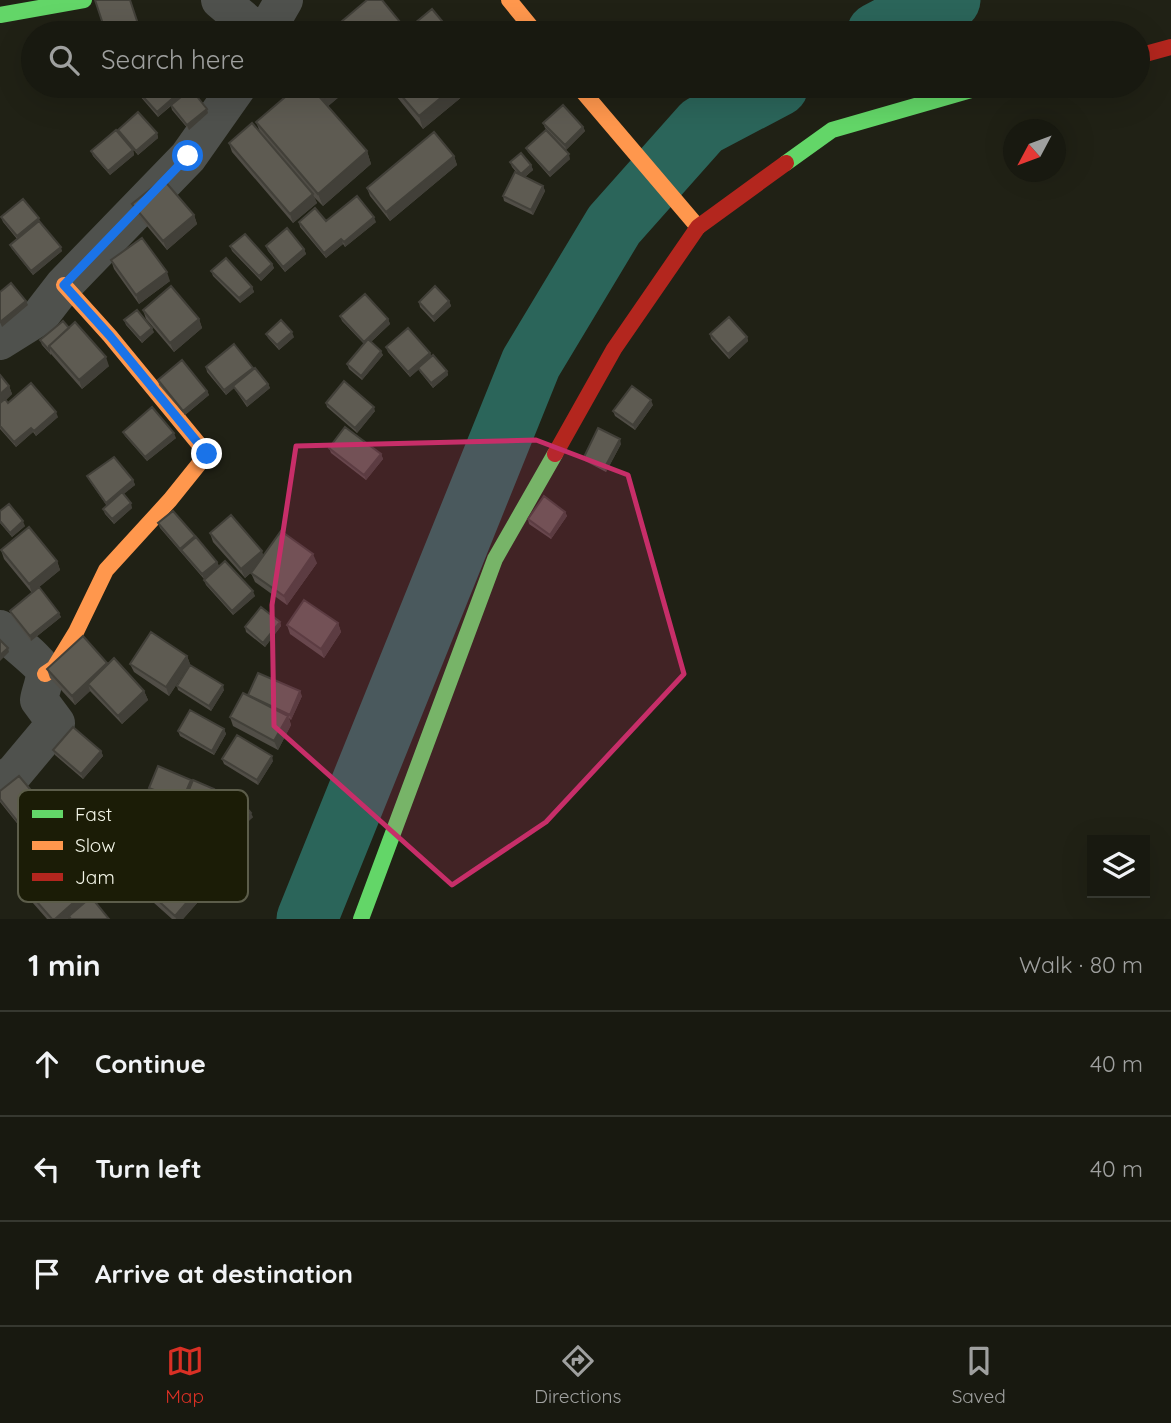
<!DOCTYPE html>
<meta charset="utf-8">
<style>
body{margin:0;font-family:Quicksand,sans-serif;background:#25261e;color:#f1f3f6}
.controls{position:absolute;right:21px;bottom:21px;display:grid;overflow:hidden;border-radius:0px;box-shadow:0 7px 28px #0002}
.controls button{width:63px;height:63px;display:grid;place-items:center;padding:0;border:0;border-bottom:2px solid #363830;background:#181910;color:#f1f3f6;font:35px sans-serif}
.compass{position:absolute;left:1003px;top:119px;width:63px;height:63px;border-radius:50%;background:#181910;box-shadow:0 7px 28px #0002;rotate:229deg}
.stop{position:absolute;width:21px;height:21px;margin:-16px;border:5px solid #1a73e8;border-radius:50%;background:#fff}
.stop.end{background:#1a73e8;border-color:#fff;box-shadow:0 2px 7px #0008}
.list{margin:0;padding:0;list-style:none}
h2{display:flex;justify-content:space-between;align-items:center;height:91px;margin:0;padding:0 28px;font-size:30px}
h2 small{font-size:23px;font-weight:400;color:#9fa09f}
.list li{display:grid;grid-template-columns:46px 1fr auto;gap:21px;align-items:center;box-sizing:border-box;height:105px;padding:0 28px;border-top:2px solid #363830}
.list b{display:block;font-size:26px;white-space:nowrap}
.list em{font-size:23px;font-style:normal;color:#9fa09f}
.icon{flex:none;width:38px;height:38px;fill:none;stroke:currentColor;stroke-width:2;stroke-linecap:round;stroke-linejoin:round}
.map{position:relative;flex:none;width:1171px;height:919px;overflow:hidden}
.search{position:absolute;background:#181910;box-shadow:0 7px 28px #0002;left:21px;right:21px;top:21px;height:77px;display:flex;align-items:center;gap:18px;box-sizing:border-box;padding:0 24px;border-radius:38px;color:#9fa09f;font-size:26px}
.sheet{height:406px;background:#181910}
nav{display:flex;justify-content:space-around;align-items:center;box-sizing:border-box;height:98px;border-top:2px solid #363830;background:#181910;font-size:19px;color:#9fa09f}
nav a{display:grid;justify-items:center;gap:4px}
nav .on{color:#d93025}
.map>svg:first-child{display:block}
</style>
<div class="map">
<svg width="1171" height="919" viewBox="0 0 1171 919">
<rect width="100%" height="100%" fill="#202115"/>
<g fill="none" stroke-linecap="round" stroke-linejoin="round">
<path stroke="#2b655a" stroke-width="61" d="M877 33 919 11 950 0
M307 919 531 363 614 225 702 126 778 86"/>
<path stroke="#4f514d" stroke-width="38" d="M220 0 259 33
M265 33 284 0
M0 341 40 316 64 285 188 157 238 86
M0 629C10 639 41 662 44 672 46 680 40 692 39 700L56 723 15 772 0 783"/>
<path stroke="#63d668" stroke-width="16" d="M0 15 84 0
M786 163 832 130 985 86
M361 919 495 559 555 454"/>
<path stroke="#ff974d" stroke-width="16" d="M509 0 536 33
M578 86 698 227
M45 674 54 668 76 632 106 570 170 500 207 454 110 336 64 285"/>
<path stroke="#b3261e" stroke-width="16" d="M1138 56 1171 47
M555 454 614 349 698 227 786 163"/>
</g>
<path fill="#514e47" d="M130 0 141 33H106Z
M298 86H352L328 106 367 151 371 164 323 206 314 197 317 203 293 223 232 152 229 143 260 132 256 122Z
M388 86H475L423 129Z
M137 90 182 95 172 104 208 113 189 130 172 110 171 106 158 117 139 95Z
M543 123 583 127 585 131 566 150 545 128Z
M118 130 157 133 158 138 138 155 120 134Z
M526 148 570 159 550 177 528 152Z
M133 150 134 155 110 175 93 156 91 151Z
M454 156 457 165 390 221 370 196 367 188Z
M510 162 531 165 533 170 525 177 543 186 545 191 533 215 504 201 503 196 517 173 512 167Z
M132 204 194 215 197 224 167 250 136 213Z
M1 217 40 222 62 251 33 275 12 249 10 245 17 239 3 222Z
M326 221 376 222 345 247 343 244 326 258 300 227 299 222Z
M230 246 272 264 274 268 261 281 232 251Z
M266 246 304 249 306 254 285 272 268 251Z
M111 260 170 281 139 304 114 269Z
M211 271 252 287 254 292 240 303 213 276Z
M449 301 451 306 434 322 420 307 419 302Z
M143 310 199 319 202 328 174 352 146 319Z
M340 316 388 319 390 324 371 342 383 355 362 380 349 369 347 364 364 344 342 321Z
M124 320 154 332 142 343 126 325Z
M266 334 294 337 279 350 268 338Z
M710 334 747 337 748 341 729 359 711 339Z
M40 340 109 366 82 389 51 354V355L42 345Z
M386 347 430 353 431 356 447 371 448 375 433 388 420 372 419 369 410 377 388 352Z
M206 367 253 368 268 384 270 388 247 407 234 388 226 395 207 372Z
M0 375 9 386 12 394 6 400 8 403 58 417 36 436 33 432 16 447 0 429Z
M158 380 207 391 209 395 185 415 159 385Z
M326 403 375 411 357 433 327 407Z
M653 405 635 430 615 416 613 411Z
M123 432 176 438 147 461 125 436Z
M621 444 606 472 585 461 584 457Z
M329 448 381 454 383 459 366 480 331 453Z
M87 476 133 480 135 485 123 494 132 508 114 524 105 514 103 509 107 506 89 480Z
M0 511 25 526 12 537 0 523Z
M565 512 567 516 551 539 529 524 528 519Z
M158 523 195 536 217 562 219 566 255 596 233 615 206 585 204 580 218 568 204 579 160 528Z
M210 533 264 555 317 563 287 605 255 582 251 573 253 571 245 578 213 542Z
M1 550 57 561 60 570 39 587 61 617 31 641 11 615 10 611 32 593 4 559Z
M280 622 281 626 265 647 246 632 245 627Z
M338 623 341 632 324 658 290 634 287 625Z
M187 656 190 664 169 696 134 672 130 664Z
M108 664 144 691 148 700 122 724 90 691 75 705 50 678 47 669Z
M177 686 224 690 211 711 178 690Z
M248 695 302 696 291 720 289 718 291 725 278 750 233 726 230 717Z
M224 729 226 734 214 755 180 736 178 731Z
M53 750 101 751 103 756 83 779 55 755Z
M222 759 273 761 258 785 224 764Z
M191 780 192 782 214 789 216 793 206 818 185 809 184 806 150 792 149 788Z
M0 791 47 813 24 832 0 802Z
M210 811 253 817 231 837 212 816Z
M191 820 192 824 174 850 145 830 143 825Z
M25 844 67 849 53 861 82 895 85 903 109 919H70L69 918 68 919H47L25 894 22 885 43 867 27 849Z
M233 845 236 854 232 861 241 867 243 872 233 888 221 880 220 879 217 884 180 860 177 851Z
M123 854 125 859 102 887 80 869 79 864Z
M141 885 198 902 183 919H172L144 894Z"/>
<path fill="#424039" d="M338 86H352L326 108 323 99Z
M455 86H475L423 129 419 116Z
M181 91 182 95 158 117 157 112Z
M207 109 208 113 189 130 187 125Z
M583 127 585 131 566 150 565 145Z
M157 133 158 138 138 155 136 151Z
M133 150 134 155 110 175 108 171Z
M367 151 371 164 323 206 318 194Z
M569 154 570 159 550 177 549 173Z
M454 156 457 165 390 221 386 212Z
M531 165 533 170 522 179 521 174Z
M543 186 545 191 533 215 531 210Z
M313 194 317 203 293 223 290 214Z
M194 215 197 224 167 250 163 241Z
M374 217 376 222 345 247 344 242Z
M39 218 40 223 19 241 17 236Z
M341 239 343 244 326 258 324 253Z
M61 247 62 251 33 275 31 271Z
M304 249 306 254 285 272 283 267Z
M272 264 274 268 261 281 259 276Z
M167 272 170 281 139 304 136 295Z
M252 287 254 292 240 303 239 298Z
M26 301 28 305 2 327 0 322Z
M449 301 451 306 434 322 433 317Z
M199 319 202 328 174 352 170 343Z
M388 319 390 324 366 346 364 342Z
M152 328 154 332 142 343 140 338Z
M292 332 294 337 279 350 277 345Z
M747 337 748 341 729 359 728 354Z
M381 351 383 355 362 380 361 376Z
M430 353 432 358 410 377 408 372Z
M106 357 109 366 82 389 79 380Z
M253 368 254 372 233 386 234 388 226 395 224 390Z
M447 371 448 375 433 388 431 383Z
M268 384 270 388 247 407 246 402Z
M9 386 12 394 0 405V394Z
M207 391 209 395 185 415 183 411Z
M651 400 653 405 635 430 633 425Z
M374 407 375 411 357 433 355 428Z
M56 412 58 417 36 436 34 431Z
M31 428 33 432 16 447 14 442Z
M174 433 176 438 147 461 145 457Z
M620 439 621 444 606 472 605 467Z
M381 454 383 459 366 480 364 475Z
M133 480 135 485 108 507 106 503Z
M131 503 132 508 114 524 112 519Z
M565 512 567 516 551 539 550 535Z
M23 521 25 526 12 537 10 533Z
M262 551 265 560 245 578 241 569Z
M313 554 317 563 287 605 284 596Z
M57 561 60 570 32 593 29 584Z
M217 562 219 566 204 579 202 574Z
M253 591 255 596 233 615 232 611Z
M59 613 61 617 31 641 30 636Z
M280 622 281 626 265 647 263 643Z
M338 623 341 632 324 658 321 649Z
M8 648 9 652 0 661V655Z
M187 656 190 664 169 696 166 687Z
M107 663 111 672 88 684 90 691 75 705 72 696Z
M223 685 224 690 211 711 209 706Z
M144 691 148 700 122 724 118 716Z
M300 691 302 696 291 720 290 715Z
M288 716 291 725 278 750 274 741Z
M224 729 226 734 214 755 212 751Z
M101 751 103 756 83 779 81 774Z
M272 756 273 761 258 785 257 780Z
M191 780 193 784 184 806 182 801Z
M214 789 216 793 206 818 204 813Z
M46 808 47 813 24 832 22 827Z
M251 813 253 817 231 837 230 832Z
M191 820 192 824 174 850 172 846Z
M65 844 67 849 44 869 42 864Z
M233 845 236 854 221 877 219 876 220 879 217 884 213 875Z
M123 854 125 859 102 887 101 882Z
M241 867 243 872 233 888 231 884Z
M195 893 198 902 183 919H176L175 916Z
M82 895 85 904 68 919H55Z"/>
<path fill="#5e5b52" stroke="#424039" stroke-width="2" d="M95 0H130L139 27 122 33H106Z
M367 0H382L405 28 399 33H328Z
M432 9 452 33H403Z
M710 26 715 33H699Z
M142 86H176L181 91 157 112 137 90Z
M298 86H310L367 151 318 194 256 122Z
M312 86H338L323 99Z
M393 86H455L419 116Z
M191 89 207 109 187 125 171 105Z
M563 105 583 127 565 145 543 123Z
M138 112 157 133 136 151 118 130Z
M252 123 313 194 290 214 229 143Z
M116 130 133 150 108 171 91 151Z
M546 130 569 154 549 173 526 148Z
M434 132 454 156 386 212 367 188Z
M521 153 531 165 521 174 510 162Z
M515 172 543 186 531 210 503 196Z
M163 179 194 215 163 241 132 204Z
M357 196 374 217 344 242 341 239 324 253 299 222 315 208 326 221Z
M23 199 39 218 17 236 1 217Z
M39 221 61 247 31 271 10 245Z
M287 228 304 249 283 267 266 246Z
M245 234 272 264 259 276 230 246Z
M142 238 167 272 136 295 111 260Z
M226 258 252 287 239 298 211 271Z
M11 283 26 301 0 322V292Z
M171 286 199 319 170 343 143 310Z
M435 286 449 301 433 317 419 302Z
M365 294 388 319 364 342 340 316Z
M137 310 152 328 140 338 124 320Z
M729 317 747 337 728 354 710 334Z
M281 320 292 332 277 345 266 334Z
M63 321 69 328 49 346V350L40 340Z
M75 322 106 357 79 380 49 346Z
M408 328 430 353 408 372 386 347Z
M368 339 381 351 361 376 347 364Z
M234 344 253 368 224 390 206 367Z
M433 355 447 371 431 383 418 368Z
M182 360 207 391 183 411 158 380Z
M255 368 268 384 246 402 233 386Z
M0 375 9 386 0 394Z
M344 381 374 407 355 428 326 403Z
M31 383 56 412 34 431 31 428 14 442 0 426V403L5 399 8 403Z
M632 386 651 400 633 425 613 411Z
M152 407 174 433 145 457 123 432Z
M345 427 381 454 364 475 329 448Z
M598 428 620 439 605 467 584 457Z
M114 457 133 480 106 503 87 476Z
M122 492 131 503 112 519 103 509Z
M544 496 565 512 550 535 528 519Z
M9 504 23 521 10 533 0 521V511Z
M173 511 195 536 180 549 158 523Z
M231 515 262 551 241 569 210 533Z
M29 527 57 561 29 584 1 550Z
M281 531 313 554 284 596 251 573Z
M196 537 217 562 202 574 181 550Z
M225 561 253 591 232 611 204 580Z
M39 587 59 613 30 636 10 611Z
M304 600 338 623 321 649 287 625Z
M261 607 280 622 263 643 245 627Z
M151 632 187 656 166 687 130 664Z
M83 636 107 663 72 696 47 669Z
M0 640 8 648 0 655Z
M114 658 144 691 118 716 88 684Z
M190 665 223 685 209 706 177 686Z
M258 673 300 691 290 715 248 695Z
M243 693 288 716 274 741 230 717Z
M190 710 224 729 212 751 178 731Z
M73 727 101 751 81 774 53 750Z
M237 735 272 756 257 780 222 759Z
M158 766 191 780 182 801 149 788Z
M19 776 46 808 22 827 0 799V791Z
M193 780 214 789 204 813 183 805Z
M232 791 251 813 230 832 210 811Z
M51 860 82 895 55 919H52L22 885Z
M162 863 195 893 175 916 141 885Z
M91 897 109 919H71L69 916Z"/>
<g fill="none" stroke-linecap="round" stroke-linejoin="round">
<path stroke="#1a73e8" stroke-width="9" d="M188 156 64 285 110 336 207 454"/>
</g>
<path fill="#c72e69" fill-opacity="0.2" stroke="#c72e69" stroke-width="5" stroke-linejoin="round" d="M536 440 628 475 684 674 546 822 452 885 274 726 272 605 296 446Z"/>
<rect x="18" y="790" width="230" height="112" rx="10" fill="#1b1c06" stroke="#5c5d4a" stroke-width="2"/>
<rect x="32" y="810" width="31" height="8" fill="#63d668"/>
<rect x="32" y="841" width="31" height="9" fill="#ff974d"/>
<rect x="32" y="873" width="31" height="8" fill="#b3261e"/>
<g font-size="19" fill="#f4f6e8">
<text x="75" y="821">Fast</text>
<text x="75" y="852">Slow</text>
<text x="75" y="884">Jam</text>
</g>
</svg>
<div class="controls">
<button><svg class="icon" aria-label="layers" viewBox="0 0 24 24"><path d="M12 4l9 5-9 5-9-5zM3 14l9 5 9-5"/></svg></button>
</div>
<svg class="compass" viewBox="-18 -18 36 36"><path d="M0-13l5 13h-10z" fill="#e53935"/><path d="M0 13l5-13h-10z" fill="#9fa09f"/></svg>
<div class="stop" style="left:188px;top:156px"></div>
<div class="stop end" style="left:207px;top:454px"></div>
<div class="search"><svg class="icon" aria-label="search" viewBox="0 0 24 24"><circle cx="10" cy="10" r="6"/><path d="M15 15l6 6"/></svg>Search here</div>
</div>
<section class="sheet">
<h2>1 min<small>Walk · 80 m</small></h2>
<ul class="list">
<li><svg class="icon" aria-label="ahead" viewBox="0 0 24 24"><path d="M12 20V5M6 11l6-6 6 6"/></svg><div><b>Continue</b></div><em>40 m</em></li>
<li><svg class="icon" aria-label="left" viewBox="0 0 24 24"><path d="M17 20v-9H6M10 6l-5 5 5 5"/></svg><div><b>Turn left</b></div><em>40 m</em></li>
<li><svg class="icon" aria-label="arrive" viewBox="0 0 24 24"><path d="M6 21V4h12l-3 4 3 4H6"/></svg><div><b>Arrive at destination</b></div></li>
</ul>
</section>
<nav>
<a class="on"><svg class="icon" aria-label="map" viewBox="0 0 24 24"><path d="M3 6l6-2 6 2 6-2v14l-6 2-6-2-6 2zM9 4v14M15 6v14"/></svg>Map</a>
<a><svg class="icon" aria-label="directions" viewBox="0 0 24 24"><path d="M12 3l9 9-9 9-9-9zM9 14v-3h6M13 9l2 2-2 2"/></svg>Directions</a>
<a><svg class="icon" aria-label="saved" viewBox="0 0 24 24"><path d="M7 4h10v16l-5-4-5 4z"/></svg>Saved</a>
</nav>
